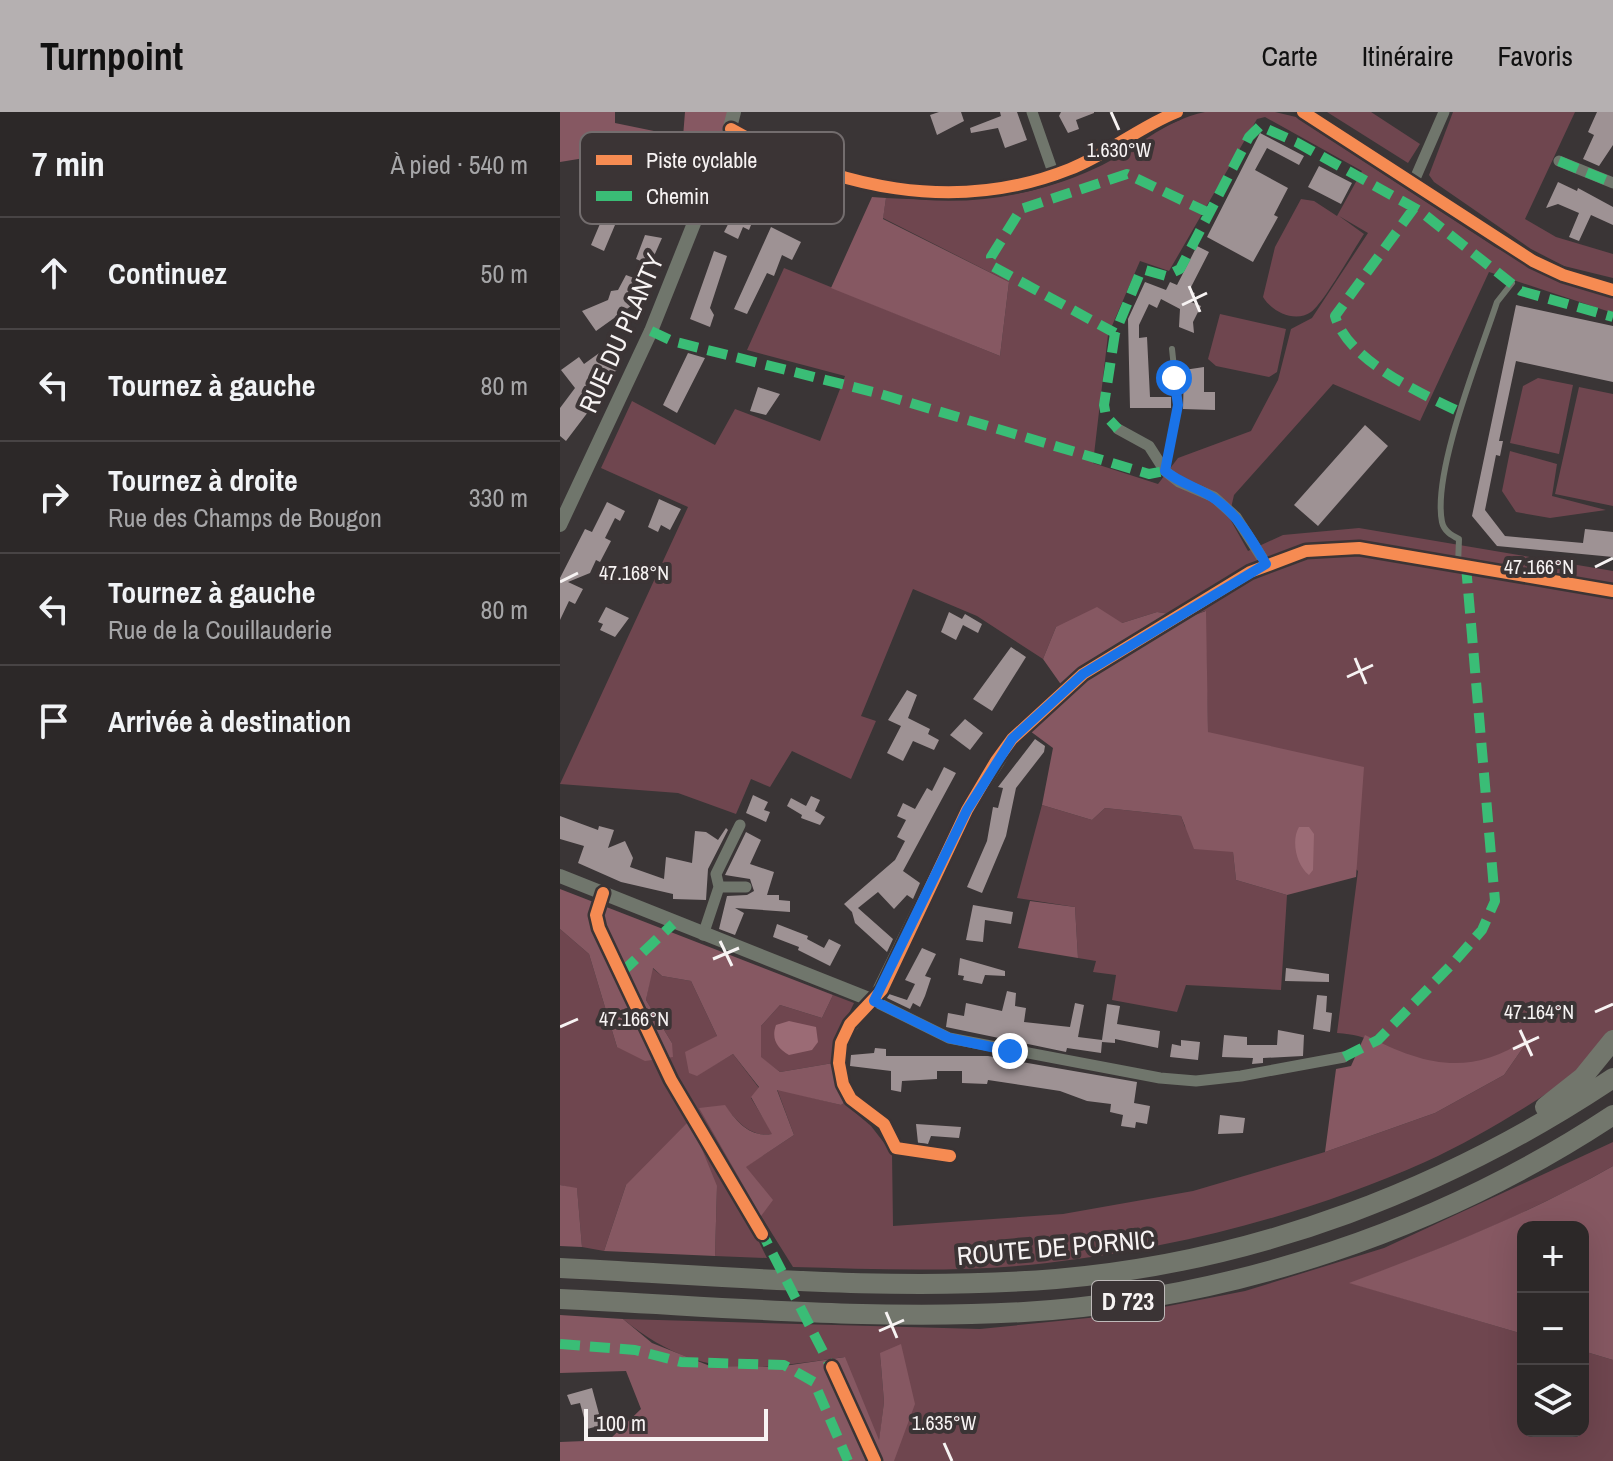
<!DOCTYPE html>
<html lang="fr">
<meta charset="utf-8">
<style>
body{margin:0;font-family:"Archivo Narrow",sans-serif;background:#343030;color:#f1f3f6}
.controls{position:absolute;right:24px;bottom:24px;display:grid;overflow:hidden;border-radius:16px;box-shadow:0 8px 32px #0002}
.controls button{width:72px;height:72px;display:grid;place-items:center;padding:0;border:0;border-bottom:2px solid #484445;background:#2c2828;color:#f1f3f6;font:40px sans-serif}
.scale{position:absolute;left:24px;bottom:20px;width:184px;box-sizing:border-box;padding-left:8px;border:4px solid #f7f3f3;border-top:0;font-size:22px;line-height:28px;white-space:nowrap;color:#f7f3f3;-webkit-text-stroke:6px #3b3435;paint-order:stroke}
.stop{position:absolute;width:24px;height:24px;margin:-18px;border:6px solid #1a73e8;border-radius:50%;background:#fff}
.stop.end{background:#1a73e8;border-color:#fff;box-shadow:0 2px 8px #0008}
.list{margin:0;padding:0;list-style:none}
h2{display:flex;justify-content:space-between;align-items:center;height:104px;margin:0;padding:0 32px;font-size:34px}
h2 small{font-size:26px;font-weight:400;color:#a6a6a8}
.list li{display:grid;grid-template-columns:52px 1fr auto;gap:24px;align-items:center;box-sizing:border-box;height:112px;padding:0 32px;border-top:2px solid #484445}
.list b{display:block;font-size:30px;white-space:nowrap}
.list p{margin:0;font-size:26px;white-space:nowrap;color:#a6a6a8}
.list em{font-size:26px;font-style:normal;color:#a6a6a8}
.icon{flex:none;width:44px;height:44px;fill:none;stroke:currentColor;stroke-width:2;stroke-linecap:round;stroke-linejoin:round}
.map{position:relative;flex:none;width:1053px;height:1349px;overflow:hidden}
header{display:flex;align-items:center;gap:48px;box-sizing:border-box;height:112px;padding:0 40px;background:#b5b0b1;color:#111}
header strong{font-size:38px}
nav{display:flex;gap:44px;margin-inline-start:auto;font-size:28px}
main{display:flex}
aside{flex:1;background:#2c2828}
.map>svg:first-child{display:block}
</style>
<header>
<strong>Turnpoint</strong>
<nav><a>Carte</a><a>Itinéraire</a><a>Favoris</a></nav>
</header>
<main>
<aside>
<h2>7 min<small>À pied · 540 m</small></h2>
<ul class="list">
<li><svg class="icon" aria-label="ahead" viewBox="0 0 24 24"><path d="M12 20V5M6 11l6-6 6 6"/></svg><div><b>Continuez</b></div><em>50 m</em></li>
<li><svg class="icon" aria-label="left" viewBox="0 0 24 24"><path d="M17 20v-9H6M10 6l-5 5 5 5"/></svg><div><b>Tournez à gauche</b></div><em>80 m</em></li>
<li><svg class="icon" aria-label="right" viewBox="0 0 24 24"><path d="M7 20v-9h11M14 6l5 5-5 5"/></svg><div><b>Tournez à droite</b><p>Rue des Champs de Bougon</p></div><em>330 m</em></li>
<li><svg class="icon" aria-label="left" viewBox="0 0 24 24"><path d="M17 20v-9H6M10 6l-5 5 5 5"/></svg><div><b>Tournez à gauche</b><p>Rue de la Couillauderie</p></div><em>80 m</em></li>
<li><svg class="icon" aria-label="arrive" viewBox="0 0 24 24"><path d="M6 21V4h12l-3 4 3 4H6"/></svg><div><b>Arrivée à destination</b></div></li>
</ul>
</aside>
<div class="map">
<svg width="1053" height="1349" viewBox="0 0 1053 1349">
<rect width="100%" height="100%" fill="#3a3536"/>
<path fill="#6f464f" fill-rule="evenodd" d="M645 0H715L736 5 935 135 1000 168 1053 186V201L929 160 860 309 773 272 674 383 669 405 688 439 723 423 799 416 1053 459V939C992 978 931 1020 865 1050 746 1103 616 1136 487 1151 402 1161 317 1157 233 1155L201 1104 190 1112 207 1146 155 1144 157 1074 66 1073 44 1139 22 1135 17 1077 0 1073V817L29 842 57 935 112 931 86 888 92 856 102 864 131 869 157 924 137 963 173 942 199 976 191 986 213 1022C190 1026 177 1009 164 993L185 1055 234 1023 217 977 281 993 284 991 311 1014 332 1041 333 1114 503 1102 633 1079 765 1040 875 1001 944 963 969 927C964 929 957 936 949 940 918 955 879 955 847 944 817 934 811 923 777 921L798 759 648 620 645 499 629 505 597 500 562 511 496 515 483 547 417 504 353 477 301 604 316 609 291 667 232 639 210 675 191 667 176 702 118 681 0 672 128 395 41 356 72 289 155 333 175 297 260 329 285 264 187 238 224 156 440 244 449 170 323 106 326 86C406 90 462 90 536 56 574 39 604 8 645 0ZM705 5 802 59 777 104 754 89 741 87 715 135 703 185C712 200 735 211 751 200 763 192 794 137 804 122L779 104 808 121 752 206 731 217 718 268 691 319 618 346 598 372 533 351 548 223 580 149 609 159 697 7Z
M767 0H811L860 32 848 51Z
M893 0H1015L965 107 996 125 1053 142V166L1004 154 971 137 874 70 869 63Z
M660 202 726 217 717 260 709 265 656 254 648 247Z
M978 266 1013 273 999 342 950 331 963 274Z
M1019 275 1053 282V394L995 382Z
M950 339 997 352 992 384 1046 398 990 406 956 400 942 379Z
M482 693 532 708 545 696 621 704 625 715 673 740 676 768 727 783 721 878 626 873 617 900 552 888 556 863 533 860 536 849 518 846 515 795 457 786Z
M273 883 294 891 274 933 273 951 220 960 200 945 201 914 220 893 262 906Z
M1053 1030V1054C969 1102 881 1137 791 1171L963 1222V1319H1023V1239L1053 1248V1349H334L320 1241 324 1290 319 1330 284 1245C194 1258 139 1269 63 1207L420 1217 568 1202 685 1179 824 1136Z"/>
<path fill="#865862" d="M0 0H55V11L123 25 125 0H168L159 35 134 61H102L84 44 49 42 0 50Z
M312 85 326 86 323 107 449 170 440 244 271 176Z
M537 495 562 511 597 500 629 505 646 499 648 620 804 655 796 765 727 783 676 768 673 740 634 737 621 704 545 696 532 708 482 693 493 636 470 619 507 581 483 547 496 515Z
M0 777 273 883 262 906 220 893 201 914V945L220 960 273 951V962L284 991 281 993 217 978 234 1023 186 1055 213 1088 201 1104 139 996 165 993C176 1009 190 1026 212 1022L191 985 199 975 173 942 137 964 129 961 125 940 157 924 131 869 102 864 93 856 86 888 112 931 113 945 85 949 57 935 29 842 0 817Z
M470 789 515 795 518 846 458 836Z
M805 923C865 954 912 966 971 924L944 963 875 1001 765 1040 776 957 791 954Z
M130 1008 157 1074 155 1144 44 1139 66 1073Z
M1053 1054V1248L1023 1239V1115H963V1222L789 1171C880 1137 969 1102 1053 1054Z
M0 1073 17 1076 22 1135 0 1134Z
M0 1203 63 1207 92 1231 150 1254 217 1255 285 1245 319 1328 324 1290 320 1241 341 1232 355 1292 334 1349H0V1330L49 1328 81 1297 66 1259 0 1261Z"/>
<path fill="#9b6b75" d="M739 715H749L754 722 753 758 749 763C736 753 731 728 739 715Z
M229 909 256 915 258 930 252 938 229 943C217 936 211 927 216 913Z"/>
<path fill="#9e9294" d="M379 0H401L404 9 377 23 370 3Z
M440 0H457L467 28 445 36 438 16 411 21 410 16 441 4Z
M501 0H534V1L516 8 519 17 508 21 499 4Z
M1037 0H1053V33L1039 54 1023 47 1034 23 1028 20Z
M700 21 744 44 739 53 707 36 695 58 728 76 714 103 718 105 693 150 647 125Z
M759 54 792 71 781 92 748 75Z
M198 55 213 62 188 105 193 108 189 118 183 115 178 127 164 120Z
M998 70 1017 79 1018 76 1053 95V113L1031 103 1019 129 1009 125 1019 101 998 92 986 96Z
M42 107 55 113 44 139 31 133Z
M211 115 241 130 232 148 222 143 214 164 207 161 187 202 174 197Z
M85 123 102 126 90 153 76 147Z
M637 134 649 140 629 179 635 181 631 190 641 194 633 210 634 221 619 215 620 197 601 187 597 196 589 192 579 213V226L587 225 590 285H611V296H570L568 207 585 170 606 178 610 170 617 173Z
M154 139 167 144 150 196 154 203 150 215 130 207Z
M66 163 82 169 71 194 36 219 22 199 48 188 51 179 58 178Z
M956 193 1053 214V270L956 249 939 329H943L940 344 936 343 925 398 945 424 1023 431 1025 417 1053 420V445L937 434 912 404Z
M42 239 57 258 17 291 28 300 6 329 0 324V296L15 276 1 258 19 245 24 252Z
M128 241 145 246 117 301 103 293Z
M644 255V280H655V298L623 297 624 258Z
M198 275 220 282 206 303 190 299Z
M805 313 828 334 758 414 734 393Z
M99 387 121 397 110 418 101 413 98 420 88 415Z
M47 390 65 399 60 409 55 406 45 426 51 429 40 450 36 448 30 461 8 470 23 477 15 492 9 489 0 508V466L25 417 32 420Z
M46 495 69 506 55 525 40 518 43 512 38 510Z
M389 500 402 507 405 502 422 512 418 521 403 513 396 528 381 520Z
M451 535 466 545 432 599 413 587Z
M347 578 357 583 348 606 370 617 368 622 379 628 374 638 353 629 343 649 327 641 341 614 328 608Z
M405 607 423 621 410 638 390 623Z
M475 627 485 634 484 640 456 676 446 724 422 781 407 775 427 729 433 695 438 696 443 676 438 675Z
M384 655 396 661 343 759 360 771 353 787 347 783 334 797 318 780 298 796 333 827 327 840 295 811 292 800 284 792 335 748 345 729 337 725 346 708 337 704 343 691 355 697 367 676 372 679Z
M193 683 208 690 204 698 210 700 206 710 186 701Z
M251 684 260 688 255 699 265 705 260 713 241 706 242 703 227 694 231 686 246 694Z
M0 704 38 718 39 714 54 718 48 736 65 729 73 746 70 755 104 767 106 745 132 751 135 719 146 720 158 728 166 716 168 718 148 757 146 788 113 787V782L61 770 18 751 24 734 0 727Z
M186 720 201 728 190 752 214 760 207 783H219V788L230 789V800L175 796 184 801 175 823 159 817 167 784 187 783 194 779 190 767 165 763Z
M413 793 453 800 451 812 425 808 423 830 406 828Z
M217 812 248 824 247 827 264 836 269 827 281 833 270 854 238 838 239 835 213 825Z
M362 836 376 842 365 864 371 866 365 884 360 895 353 891 350 897 327 886 329 882 347 888 355 872 345 868Z
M400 846 445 859V864L425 863 422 872 403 868 404 864 398 863Z
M726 856 769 862V870L725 869Z
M447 879 456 881 455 894 466 896 464 910 510 915 515 891 524 893 518 925 542 928 547 892 560 894 557 912 600 919 598 936 555 927V931L542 930 541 941 507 936 506 940 386 915 388 901 404 904 406 891 442 899Z
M757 883 767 884 766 900 772 901 770 920 753 917Z
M718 918 744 923 743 944 703 946V951L692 952 693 946 662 945 664 923 687 925V933H717Z
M621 928 640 930 638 948 610 945 612 932 621 934Z
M315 936 326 937V944H428L577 970 574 991 590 994 587 1012 576 1010 575 1016 561 1014 563 1003 550 1000 551 992 527 989 500 979 428 968 427 972 402 971V959H377V967L342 969 341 980 331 978V959L290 954 291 943 314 941Z
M660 1003 685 1006 683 1021 658 1022Z
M356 1012 401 1015 399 1026 371 1024 368 1032 358 1031Z
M32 1276 42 1313 27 1317 20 1291 11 1293 7 1283Z"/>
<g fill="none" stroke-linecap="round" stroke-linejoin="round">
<path stroke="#70766c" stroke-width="6" d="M606 356 618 293 612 237
M898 453 899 427C891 423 884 419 882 410 872 360 920 242 937 190L952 171"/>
<path stroke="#70766c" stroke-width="11" d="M472 0 494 63
M999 49 1053 71
M854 69 884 0
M558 317 589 334 605 359 619 370 654 385 676 405 706 452
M159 775H186
M143 823 159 775 156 762 180 713
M390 1044 336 1036C331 1028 327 1015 320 1009 311 1001 298 996 291 987 263 951 288 914 314 889L389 926 600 966 636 969 681 964 784 945"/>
<path stroke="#70766c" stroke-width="14" d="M743 0 973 149 1003 163 1053 178
M171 17C274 76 395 103 510 57 548 42 579 15 617 0
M0 413 91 219 166 31 174 0
M0 764 314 889 407 698 452 627 523 562 690 460 746 439 799 436 1053 479"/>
<path stroke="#72766c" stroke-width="20" d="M985 995 1023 965 1053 928
M0 1156C164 1164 331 1180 496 1167 696 1150 887 1077 1053 966
M0 1187C154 1194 310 1209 464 1200 673 1187 879 1118 1053 1003"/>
<path stroke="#3abd76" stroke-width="10" stroke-dasharray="20 10" stroke-linecap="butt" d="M999 49 1053 71
M854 96 775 204C788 249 862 282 902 301
M649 101 567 62 461 97 431 145 432 154 555 221 580 161 585 158 606 164 620 157 689 25 700 14 736 30 860 99 961 179 1053 205
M91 219 112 229 317 281 589 362 605 359
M555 221 544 293 546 304 558 317
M61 861 113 812
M784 945 818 928 894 850 922 818 935 789 906 454
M199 1115 274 1261
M0 1232 75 1238 121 1250 224 1253 254 1270 288 1349"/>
<defs>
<path id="cycleway" d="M743 0 973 149 1003 163 1053 178
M171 17C274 76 395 103 510 57 548 42 579 15 617 0
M43 781 36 803 39 816 111 968 202 1122
M390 1044 336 1036 324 1012 291 987 283 972 279 951 281 931 290 912 322 878 407 698 436 649 452 627 523 562 690 460 746 439 799 436 1053 479
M272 1255 315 1349"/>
</defs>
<use href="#cycleway" stroke="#3b3435" stroke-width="17"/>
<use href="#cycleway" stroke="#f68b52" stroke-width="12"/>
</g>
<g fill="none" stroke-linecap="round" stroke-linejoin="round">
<path stroke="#1a73e8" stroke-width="10" d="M450 939 389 926 314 889 407 698 452 627 523 562 706 452C692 428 678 403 655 387 640 376 621 372 605 359L618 293 614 266"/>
</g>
<path fill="none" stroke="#f7f3f3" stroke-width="3" d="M551 0 559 18M629 174 640 200M622 193 647 181M1035 455 1053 446M0 470 18 461M795 546 806 572M787 565 813 553M160 829 172 854M153 847 179 836M1035 900 1053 892M0 915 18 907M960 918 972 944M953 937 979 925M326 1200 337 1226M319 1219 344 1208M384 1331 392 1349"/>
<g text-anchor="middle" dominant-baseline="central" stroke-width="8" stroke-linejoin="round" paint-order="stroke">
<rect fill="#3b3435" stroke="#bfbaba" stroke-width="2" x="532" y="1169" width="72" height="40" rx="6"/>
<g font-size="24" font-weight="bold" fill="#f7f3f3">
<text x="568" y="1189">D 723</text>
</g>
<g font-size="26" fill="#f7f3f3" stroke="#3b3435">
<text transform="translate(61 221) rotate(-66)">RUE DU PLANTY</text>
<text transform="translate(496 1135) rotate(-5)">ROUTE DE PORNIC</text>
</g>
</g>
<rect x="20" y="20" width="264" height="92" rx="12" fill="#3b3435" stroke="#736d6e" stroke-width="2"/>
<rect x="36" y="43" width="36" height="10" fill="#f68b52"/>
<rect x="36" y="79" width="36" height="10" fill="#3abd76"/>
<g font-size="22" fill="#f7f3f3">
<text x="86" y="56">Piste cyclable</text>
<text x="86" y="92">Chemin</text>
</g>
<g font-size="20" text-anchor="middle" fill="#f7f3f3" stroke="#3b3435" stroke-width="8" stroke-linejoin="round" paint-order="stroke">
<text x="559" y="45">1.630°W</text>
<text x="979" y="462">47.166°N</text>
<text x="74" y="468">47.168°N</text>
<text x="979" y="907">47.164°N</text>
<text x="74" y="914">47.166°N</text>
<text x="384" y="1318">1.635°W</text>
</g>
</svg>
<div class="controls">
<button>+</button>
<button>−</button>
<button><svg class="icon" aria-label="layers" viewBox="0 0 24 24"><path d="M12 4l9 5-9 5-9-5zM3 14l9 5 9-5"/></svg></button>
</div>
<div class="scale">100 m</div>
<div class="stop" style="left:614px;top:266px"></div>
<div class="stop end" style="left:450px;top:939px"></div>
</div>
</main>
